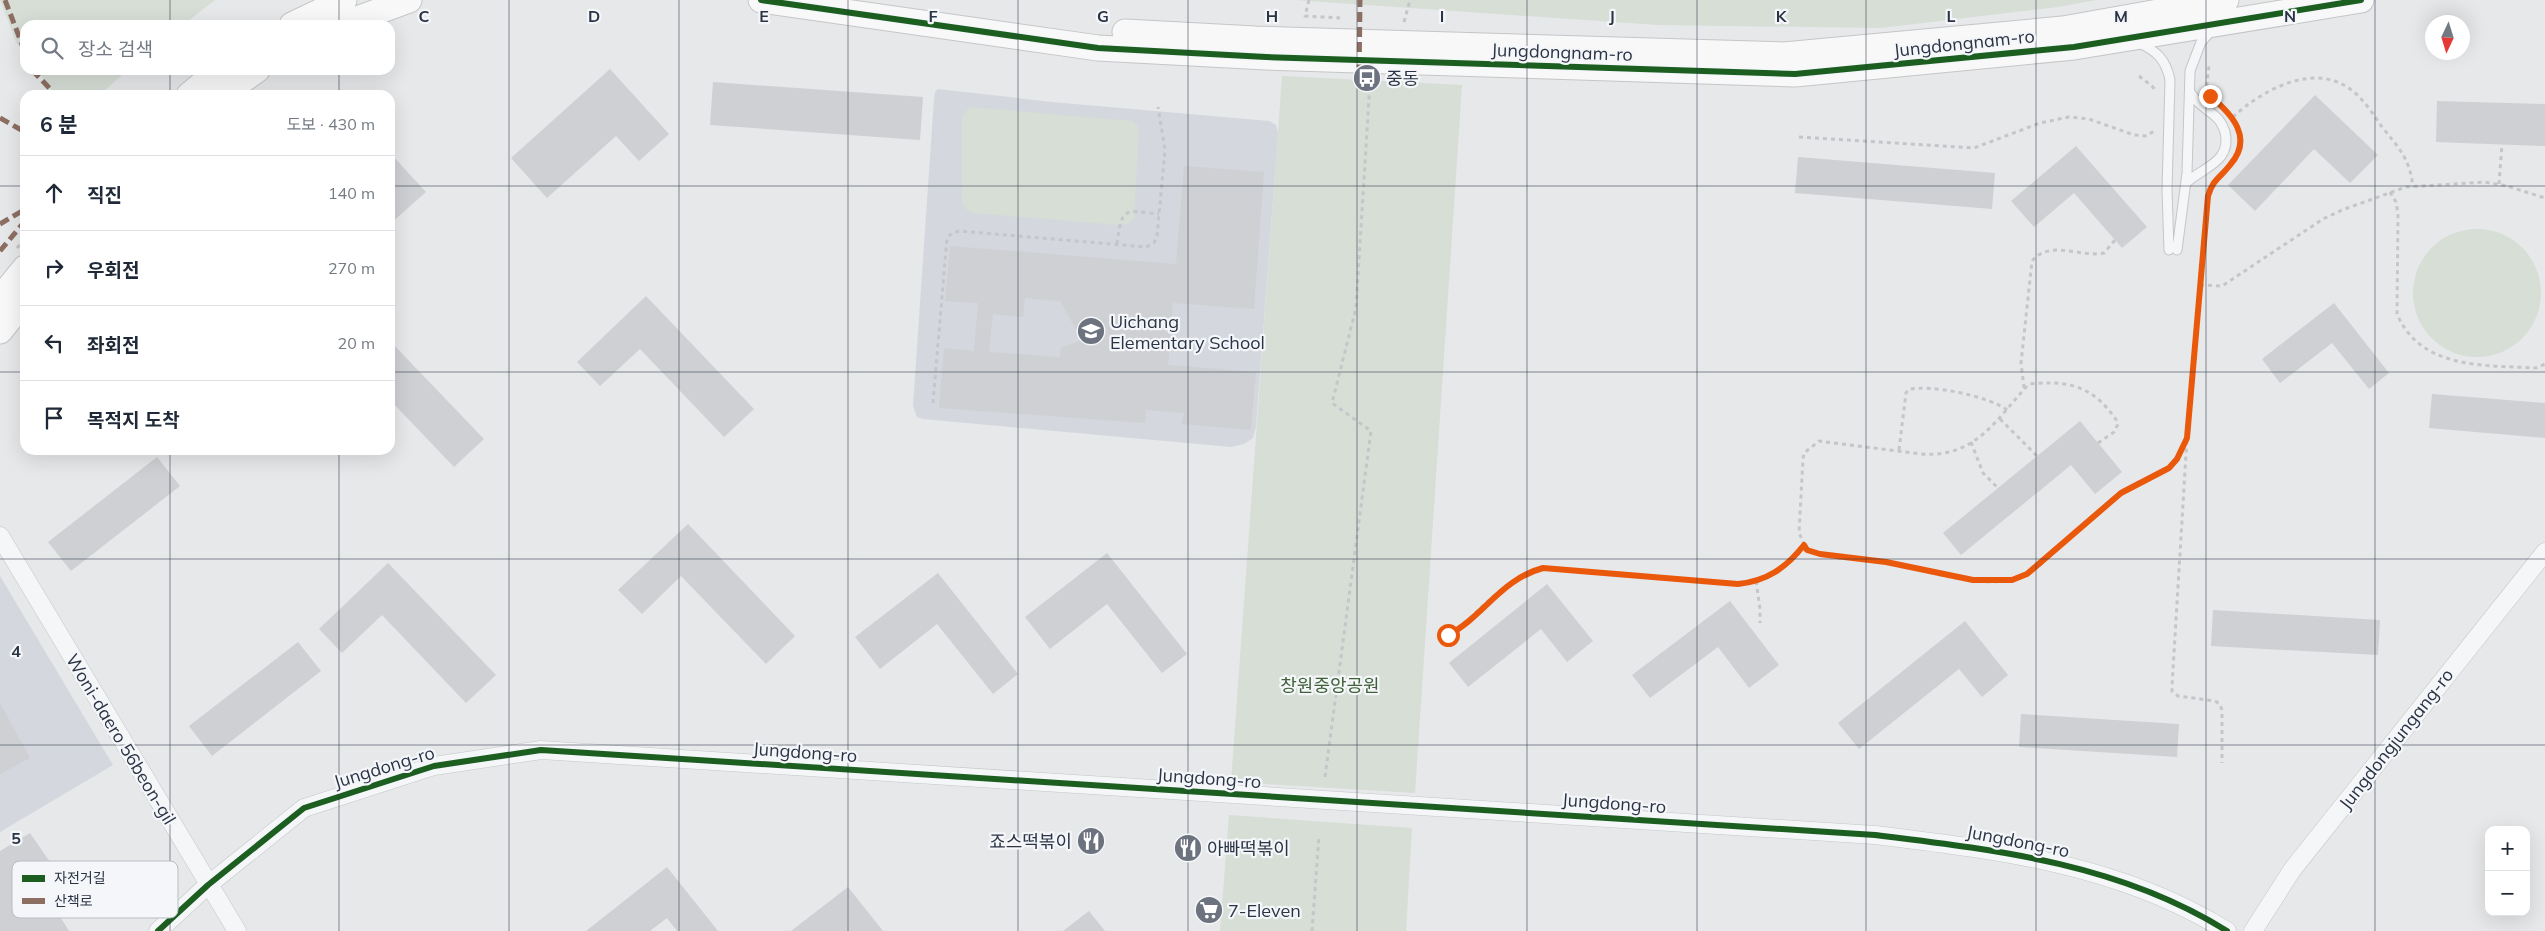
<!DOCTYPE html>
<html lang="ko">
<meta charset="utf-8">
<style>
body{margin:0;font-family:Mulish,"Noto Sans KR",sans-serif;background:#f2f2f3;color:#1f2937}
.controls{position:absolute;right:15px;bottom:15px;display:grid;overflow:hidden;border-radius:10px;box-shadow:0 5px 20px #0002}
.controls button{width:45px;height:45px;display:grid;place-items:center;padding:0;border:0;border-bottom:1px solid #e0e1e3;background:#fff;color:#1f2937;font:25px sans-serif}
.compass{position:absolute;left:2425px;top:15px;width:45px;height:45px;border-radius:50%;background:#fff;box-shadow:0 5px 20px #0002;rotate:184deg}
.stop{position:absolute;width:15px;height:15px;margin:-11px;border:4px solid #ea580c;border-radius:50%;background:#fff}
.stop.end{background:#ea580c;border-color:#fff;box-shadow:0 1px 5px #0008}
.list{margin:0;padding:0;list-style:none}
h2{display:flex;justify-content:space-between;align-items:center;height:65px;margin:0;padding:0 20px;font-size:21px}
h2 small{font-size:16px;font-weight:400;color:#747a83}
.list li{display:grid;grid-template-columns:32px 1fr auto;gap:15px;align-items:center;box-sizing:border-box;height:75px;padding:0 20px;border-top:1px solid #e0e1e3}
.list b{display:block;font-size:19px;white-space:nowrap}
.list em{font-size:16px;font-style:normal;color:#747a83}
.icon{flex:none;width:28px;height:28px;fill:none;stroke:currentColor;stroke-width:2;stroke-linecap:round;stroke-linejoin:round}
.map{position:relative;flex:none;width:2545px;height:931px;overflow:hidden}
.search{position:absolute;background:#fff;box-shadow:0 5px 20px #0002;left:20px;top:20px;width:375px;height:55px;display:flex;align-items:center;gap:12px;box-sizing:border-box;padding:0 18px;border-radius:15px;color:#747a83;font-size:19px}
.panel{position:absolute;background:#fff;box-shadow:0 5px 20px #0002;left:20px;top:90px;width:375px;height:365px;border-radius:15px}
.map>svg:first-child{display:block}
</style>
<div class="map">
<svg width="2545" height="931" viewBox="0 0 2545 931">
<rect width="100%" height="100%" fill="#e6e8ea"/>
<path fill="#d4d7dd" d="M938 89 1052 102 1269 121 1276 125 1278 133 1256 427 1253 438 1244 444 1231 447 923 419 917 417 913 406 934 99 935 92Z
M0 576 113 765 0 832Z"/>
<path fill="#d6ded6" d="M0 0H215L183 25H25V54L16 42Z
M1295 0H2096L2058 7 1881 28 1658 25Z
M37 70H128L99 95H55Z
M1282 76 1462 85 1415 793 1231 782Z
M971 107 1133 121 1139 128 1134 219 1127 224 1118 225 974 213 966 209 962 203V117L965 112Z
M2413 293a64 64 0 1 1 128 0a64 64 0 1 1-128 0Z
M1229 815 1412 828 1406 931H1220Z"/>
<path fill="#ced0d3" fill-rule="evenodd" d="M610 69 669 134 639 161 616 136 547 198 511 158Z
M713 82 923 97 920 140 710 125Z
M2315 95 2378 155 2350 183 2314 149 2255 211 2228 185Z
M2437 101 2545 104V146L2436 142Z
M2076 146 2147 227 2122 248 2074 193 2034 227 2011 201Z
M390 153 426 192 390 224Z
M1798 157 1995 173 1992 209 1795 193Z
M1184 166 1264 172 1254 309 1173 303 1168 365 1256 372 1251 430 1182 424 1184 413 1146 410 1145 423 939 408 944 348 974 351 978 303 945 301 950 246 1176 264ZM1025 298 1060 301 1082 340 1061 348 1060 357 989 352 993 314 1023 317Z
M646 296 754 409 724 437 640 349 600 386 577 362Z
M2334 303 2389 373 2369 389 2332 343 2280 383 2262 359Z
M390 341 484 439 454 467 390 400Z
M2432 394 2545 403V438L2429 428Z
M2080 421 2122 472 2095 494 2071 465 1961 555 1943 533Z
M157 457 180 486 71 571 48 542Z
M688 524 795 636 766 664 681 576 642 614 618 590Z
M1107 553 1187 654 1162 673 1107 604 1050 649 1025 617Z
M388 563 496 675 466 703 382 615 342 653 319 629Z
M938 573 1018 674 993 694 937 624 880 669 855 637Z
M1547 584 1593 641 1567 662 1541 629 1468 687 1449 663Z
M1730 601 1779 665 1749 688 1718 647 1650 698 1632 675Z
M2213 610 2380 620 2378 655 2211 646Z
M1965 621 2008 675 1982 697 1959 669 1859 749 1838 723Z
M298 642 321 671 212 756 189 726Z
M0 703 30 758 0 774Z
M2021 714 2179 724 2177 757 2019 747Z
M30 833 61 878 43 889 69 931H0V851Z
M667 867 718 931H677L667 918 650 931H586Z
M848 887 883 931H791Z
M1089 911 1105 931H1063Z"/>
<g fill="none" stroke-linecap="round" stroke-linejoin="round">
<defs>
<path id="lane" d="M2139 43C2157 51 2166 60 2170 80L2167 190 2169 250
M2186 183C2203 167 2232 162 2225 132 2223 126 2220 120 2215 116 2205 107 2198 105 2190 92
M2177 250 2187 173 2190 71 2201 42 2212 30"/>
<path id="street" d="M0 536 237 931
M158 931 208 885 304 808 434 766 541 750 1875 835C1998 850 2120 864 2227 931
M2253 931 2292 870 2545 552"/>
<path id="secondary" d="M761 0 1098 48 1266 57 1795 74 2074 47 2361 0
M292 25 344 0
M341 25 409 0
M1125 32 1255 39 1784 55 2063 29 2226 0
M189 95 219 70
M221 95 257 70
M0 299 25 268
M0 331 25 300"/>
</defs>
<use href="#lane" stroke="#c4c6c8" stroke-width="11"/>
<use href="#street" stroke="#c4c6c8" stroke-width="19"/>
<use href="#secondary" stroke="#c4c6c8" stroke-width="27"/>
<path stroke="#c5c6ca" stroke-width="3" stroke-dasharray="4 4" stroke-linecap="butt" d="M1309 0 1305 16 1340 18
M1404 22 1410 0
M2139 76 2153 87 2156 92
M2209 94 2207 84 2209 65
M2233 117C2262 90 2314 62 2350 89 2363 98 2373 114 2382 127 2399 148 2410 159 2413 187
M1799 137 1974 148 2040 123 2069 117 2089 119 2134 135 2147 136 2155 130
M2215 179 2208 196 2188 421 2172 686V691L2178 696 2215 701 2220 704 2222 710V763
M2499 184 2502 144
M2390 192 2396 202 2398 214 2397 314C2421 370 2485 365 2536 368L2545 364
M1117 244C1122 207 1123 210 1159 214
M17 248 25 239
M2200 285 2222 286 2323 219 2342 210 2406 187 2484 182 2507 186 2545 198
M2024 388 2021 363 2032 261C2050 239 2081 258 2104 253L2115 240
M933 403 947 238 952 233 959 231 1146 247 1154 243 1157 236 1165 150 1158 107
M2000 419 2037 456
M1971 442 1983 473 1998 488
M2098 443 2114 432 2118 424C2116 418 2111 413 2107 408 2085 383 2061 381 2029 384 1996 419 1977 458 1921 454L1819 441 1804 453 1803 459 1799 533 1807 550C1830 561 1861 558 1886 562 1921 569 1957 582 1993 582 2011 581 2024 576 2039 566 2066 541 2093 514 2122 492 2153 469 2170 481 2187 438
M1899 450 1906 393 1908 390C1928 383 1991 397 2007 410
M1756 581 1760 609V623
M1443 636 1454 632C1481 609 1508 577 1543 567L1738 584C1767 581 1786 569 1803 545
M1325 777 1371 431 1332 403 1356 308 1370 82
M1312 931 1319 836"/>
<use href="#lane" stroke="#f5f6f7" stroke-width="9"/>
<use href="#street" stroke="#f5f6f7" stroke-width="18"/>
<use href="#secondary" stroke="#f8f8f8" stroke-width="25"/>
<path stroke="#8d6e63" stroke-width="5" stroke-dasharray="10 5" stroke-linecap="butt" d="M5 0 25 52
M32 70 56 95
M1359 82 1360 0
M0 118 25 132
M0 224 22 211 25 212
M0 251 25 221"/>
<defs>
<path id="cycleway" d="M761 0 1098 48 1266 57 1795 74 2074 47 2361 0
M158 931 208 885 304 808 434 766 541 750 1875 835C1998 850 2120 864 2227 931"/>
</defs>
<use href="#cycleway" stroke="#f4f6f9" stroke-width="9"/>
<use href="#cycleway" stroke="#1b5e20" stroke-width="6"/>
</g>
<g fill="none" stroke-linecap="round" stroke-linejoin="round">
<path stroke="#ea580c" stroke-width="6" d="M1448 635C1482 618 1501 579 1543 568L1738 584C1767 581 1786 568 1804 545L1807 550 1820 554 1886 562 1973 580H2012L2027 574 2121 493 2169 468 2177 459 2187 438 2208 196C2213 179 2220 178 2230 165 2254 138 2232 114 2210 96"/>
</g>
<path fill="none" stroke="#2b3445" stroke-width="1" stroke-opacity="0.55" d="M170 0V25M339 0V25M509 0V931M679 0V931M848 0V931M1018 0V931M1188 0V931M1357 0V931M1527 0V931M1697 0V931M1866 0V931M2036 0V931M2206 0V931M2375 0V931M170 70V95M339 70V95M0 186H25M390 186H2545M0 372H25M390 372H2545M170 450V931M339 450V931M0 559H2545M0 745H2545"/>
<defs>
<symbol id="bus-disc" viewBox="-11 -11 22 22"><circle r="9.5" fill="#6c737f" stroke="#f4f6f9"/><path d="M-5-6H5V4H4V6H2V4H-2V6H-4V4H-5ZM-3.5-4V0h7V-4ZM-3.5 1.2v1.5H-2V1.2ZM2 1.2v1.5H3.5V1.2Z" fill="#fff"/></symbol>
<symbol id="school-disc" viewBox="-11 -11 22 22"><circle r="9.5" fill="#6c737f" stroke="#f4f6f9"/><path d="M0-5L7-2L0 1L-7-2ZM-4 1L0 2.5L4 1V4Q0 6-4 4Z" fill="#fff"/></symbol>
<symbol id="restaurant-disc" viewBox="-11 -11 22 22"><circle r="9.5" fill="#6c737f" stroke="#f4f6f9"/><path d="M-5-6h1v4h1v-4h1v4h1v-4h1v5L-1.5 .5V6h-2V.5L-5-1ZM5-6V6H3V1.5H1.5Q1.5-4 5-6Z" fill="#fff"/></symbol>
<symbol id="supermarket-disc" viewBox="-11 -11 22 22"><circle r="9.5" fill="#6c737f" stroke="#f4f6f9"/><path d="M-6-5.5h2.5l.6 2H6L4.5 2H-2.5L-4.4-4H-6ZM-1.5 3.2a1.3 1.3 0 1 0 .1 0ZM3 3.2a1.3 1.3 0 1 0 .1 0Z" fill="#fff"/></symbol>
</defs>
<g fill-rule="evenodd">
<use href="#bus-disc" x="1351" y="62" width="32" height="32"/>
<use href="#school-disc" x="1075" y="315" width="32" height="32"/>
<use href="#restaurant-disc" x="1075" y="825" width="32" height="32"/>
<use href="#restaurant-disc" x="1172" y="832" width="32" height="32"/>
<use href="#supermarket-disc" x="1193" y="894" width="32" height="32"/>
</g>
<g text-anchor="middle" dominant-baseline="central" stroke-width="4.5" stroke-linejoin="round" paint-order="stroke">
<g font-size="18" fill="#2b3445" stroke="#f4f6f9">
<text transform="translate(1964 43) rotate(-6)">Jungdongnam-ro</text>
<text transform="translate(1562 52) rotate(2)">Jungdongnam-ro</text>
<text transform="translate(121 739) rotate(59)">Woni-daero 56beon-gil</text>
<text transform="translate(2396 739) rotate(-52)">Jungdongjungang-ro</text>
<text transform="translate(805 752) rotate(4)">Jungdong-ro</text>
<text transform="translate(384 767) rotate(-17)">Jungdong-ro</text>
<text transform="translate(1209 778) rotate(4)">Jungdong-ro</text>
<text transform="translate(1614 803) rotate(4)">Jungdong-ro</text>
<text transform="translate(2018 841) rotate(11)">Jungdong-ro</text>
</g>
<g font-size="18" fill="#2b3445" stroke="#f4f6f9" text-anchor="start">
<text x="1386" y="78">중동</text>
<text x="1110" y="321">Uichang<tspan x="1110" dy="21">Elementary School</tspan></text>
<text x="1072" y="841" text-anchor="end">죠스떡볶이</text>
<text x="1207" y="848">아빠떡볶이</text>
<text x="1228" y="910">7-Eleven</text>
</g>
<g font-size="18" fill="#3f6138" stroke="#f4f6f9">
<text x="1330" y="685">창원중앙공원</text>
</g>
</g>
<rect x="12" y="861" width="166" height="57" rx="8" fill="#f4f6f9" stroke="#b8bcc3" stroke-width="1"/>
<rect x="22" y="875" width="23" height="7" fill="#1b5e20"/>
<rect x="22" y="898" width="23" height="6" fill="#8d6e63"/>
<g font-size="14" fill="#2b3445">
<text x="54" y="883">자전거길</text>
<text x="54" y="906">산책로</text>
</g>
<g font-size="16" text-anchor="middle" font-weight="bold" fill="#2b3445" stroke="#f4f6f9" stroke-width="4.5" stroke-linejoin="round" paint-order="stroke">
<text x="424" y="22">C</text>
<text x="594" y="22">D</text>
<text x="764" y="22">E</text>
<text x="933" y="22">F</text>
<text x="1103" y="22">G</text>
<text x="1272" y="22">H</text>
<text x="1442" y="22">I</text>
<text x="1612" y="22">J</text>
<text x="1781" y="22">K</text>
<text x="1951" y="22">L</text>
<text x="2121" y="22">M</text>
<text x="2290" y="22">N</text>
<text x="16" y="657">4</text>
<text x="16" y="844">5</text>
</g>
</svg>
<div class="controls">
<button>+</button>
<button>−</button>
</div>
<svg class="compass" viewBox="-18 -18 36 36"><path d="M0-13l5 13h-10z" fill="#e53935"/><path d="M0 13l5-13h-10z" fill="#747a83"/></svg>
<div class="stop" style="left:1448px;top:635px"></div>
<div class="stop end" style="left:2210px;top:96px"></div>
<div class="search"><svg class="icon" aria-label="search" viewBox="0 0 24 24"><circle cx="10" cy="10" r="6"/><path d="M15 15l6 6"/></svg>장소 검색</div>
<section class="panel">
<h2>6 분<small>도보 · 430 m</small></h2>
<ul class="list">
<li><svg class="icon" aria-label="ahead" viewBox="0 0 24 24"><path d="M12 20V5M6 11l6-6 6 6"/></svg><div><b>직진</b></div><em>140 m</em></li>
<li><svg class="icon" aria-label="right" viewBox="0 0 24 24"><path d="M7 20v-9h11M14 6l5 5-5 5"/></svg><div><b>우회전</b></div><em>270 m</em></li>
<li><svg class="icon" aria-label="left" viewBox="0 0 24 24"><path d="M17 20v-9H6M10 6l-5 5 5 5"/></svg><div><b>좌회전</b></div><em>20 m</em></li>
<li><svg class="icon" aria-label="arrive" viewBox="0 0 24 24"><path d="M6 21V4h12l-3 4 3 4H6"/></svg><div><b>목적지 도착</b></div></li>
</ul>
</section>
</div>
